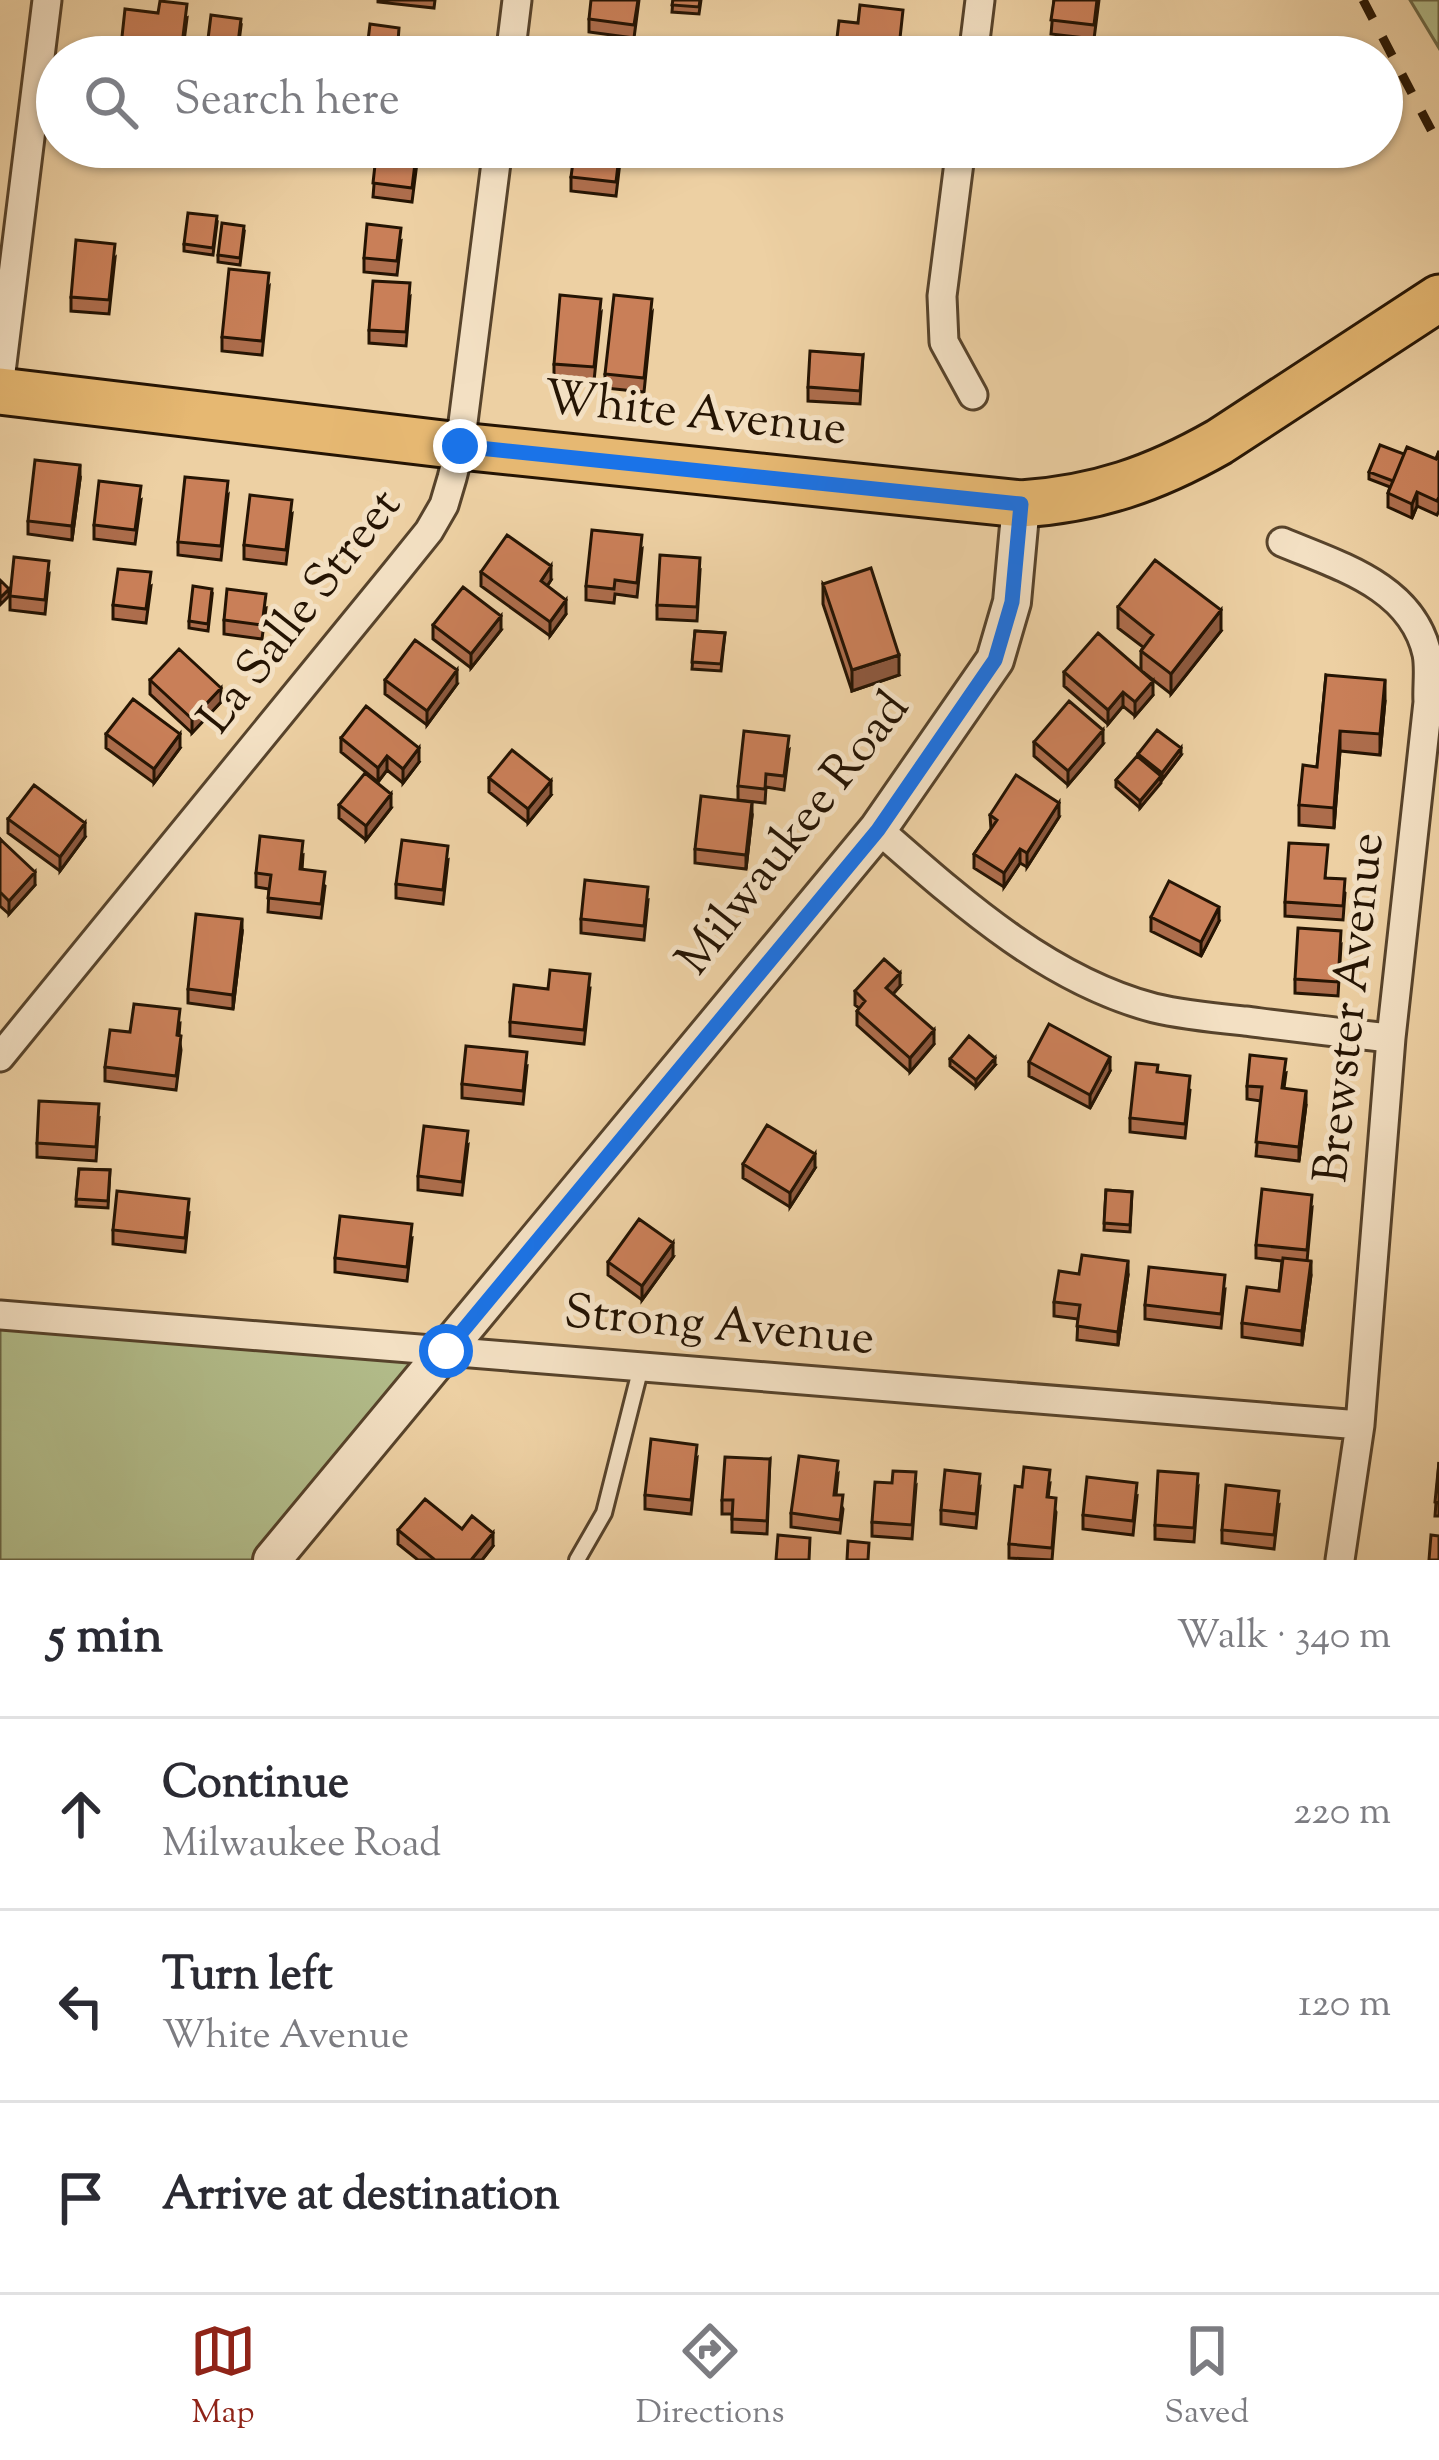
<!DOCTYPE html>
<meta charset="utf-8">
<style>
body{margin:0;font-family:"Sorts Mill Goudy",serif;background:#f2f2f3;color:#2b2b33}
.stop{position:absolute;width:36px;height:36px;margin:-27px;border:9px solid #1a73e8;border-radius:50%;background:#fff}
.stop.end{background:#1a73e8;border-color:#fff;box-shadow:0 3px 12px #0008}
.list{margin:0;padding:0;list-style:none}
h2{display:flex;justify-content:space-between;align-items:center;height:156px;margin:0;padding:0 48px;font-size:51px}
h2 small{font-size:39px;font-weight:400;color:#7c7c81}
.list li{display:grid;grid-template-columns:78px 1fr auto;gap:36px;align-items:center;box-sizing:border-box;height:192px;padding:0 48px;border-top:3px solid #e1e1e2}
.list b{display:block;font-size:45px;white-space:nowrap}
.list p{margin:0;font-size:39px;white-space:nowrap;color:#7c7c81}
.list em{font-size:39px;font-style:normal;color:#7c7c81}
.icon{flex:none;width:66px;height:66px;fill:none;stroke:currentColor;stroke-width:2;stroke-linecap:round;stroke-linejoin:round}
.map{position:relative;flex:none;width:1439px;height:1560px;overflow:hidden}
.search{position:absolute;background:#fff;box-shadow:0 3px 9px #0004;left:36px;right:36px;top:36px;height:132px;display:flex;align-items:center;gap:30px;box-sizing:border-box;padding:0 42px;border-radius:66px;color:#7c7c81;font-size:45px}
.sheet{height:732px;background:#fff}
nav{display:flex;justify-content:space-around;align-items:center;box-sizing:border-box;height:168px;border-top:3px solid #e1e1e2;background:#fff;font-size:33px;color:#7c7c81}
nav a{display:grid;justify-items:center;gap:6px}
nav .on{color:#8f2418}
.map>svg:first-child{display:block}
</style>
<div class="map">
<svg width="1439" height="1560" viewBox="0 0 1439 1560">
<rect width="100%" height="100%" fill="#edd0a3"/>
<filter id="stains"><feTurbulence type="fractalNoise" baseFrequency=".00167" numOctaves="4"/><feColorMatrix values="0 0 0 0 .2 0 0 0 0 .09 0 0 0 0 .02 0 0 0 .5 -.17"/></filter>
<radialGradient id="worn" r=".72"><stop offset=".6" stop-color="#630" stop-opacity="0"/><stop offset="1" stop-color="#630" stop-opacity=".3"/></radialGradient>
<path fill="#b2bc8a" stroke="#6c6846" stroke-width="3" d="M1410 0H1439V48Z
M0 1315 445 1351 272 1560H0Z"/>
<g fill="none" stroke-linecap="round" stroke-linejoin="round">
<defs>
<path id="service" d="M577 1560 604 1513 641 1367"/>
<path id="minor" d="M510 57 517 0
M973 57 980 0
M961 147 942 296 944 342 973 395
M0 380 47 0
M1282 542C1339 566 1412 586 1427 654 1430 669 1427 687 1428 702L1391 1038 1360 1425 1340 1560
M878 829C959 900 1047 980 1154 1008 1183 1015 1215 1018 1245 1021 1294 1027 1342 1033 1391 1038
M0 1057 396 572 429 531 444 505 452 478 460 446 498 147
M0 1315 1360 1425"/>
<path id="tertiary" d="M272 1560 878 829 995 660 1012 602 1021 504"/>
<path id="primary" d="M0 391 460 446 1021 504C1096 499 1154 479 1219 442L1439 298"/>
</defs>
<use href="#service" stroke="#57432b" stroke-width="20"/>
<use href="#minor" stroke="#57432b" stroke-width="33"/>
<use href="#tertiary" stroke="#57432b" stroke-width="42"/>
<use href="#primary" stroke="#251403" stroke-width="51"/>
<use href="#service" stroke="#f3e0c3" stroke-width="14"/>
<use href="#minor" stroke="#f3e0c3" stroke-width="27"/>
<use href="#tertiary" stroke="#f3e0c3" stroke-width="36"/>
<use href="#primary" stroke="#e6b872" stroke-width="45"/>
<path stroke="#251403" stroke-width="9" stroke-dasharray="21 21" stroke-linecap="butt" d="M1363 0 1439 145"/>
</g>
<path fill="#ad6d4c" stroke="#251403" stroke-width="3" d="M378 0H435L434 8 378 2Z
M639 0 634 38 589 32V19Z
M673 0H701L699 14 672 12Z
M1054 0H1099L1094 39 1051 34Z
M187 18 182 57H121V46Z
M241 26 237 57 207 54V47Z
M377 147H419L412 202 373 197Z
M830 147H888L886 162 830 156Z
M620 162 616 196 571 191V177Z
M217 223 213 255 184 251V244Z
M244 233 240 265 218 262V255Z
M401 241 397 275 364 272V258Z
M115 258 109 314 71 311V297Z
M269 287 262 355 222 351V337Z
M410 297 406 346 369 343V330Z
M601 313 594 381 554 378V364Z
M652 313 644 392 605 388V374Z
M863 355 860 404 808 401V387Z
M1439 451V511L1437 515 1417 506 1412 518 1388 507V493L1390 487 1369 479V472L1404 454 1436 459Z
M80 479 72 540 28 534V521Z
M228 495 221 560 178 555V542Z
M141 500 135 544 94 539V525Z
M292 514 286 564 244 559V545Z
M642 549 637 597 615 594 614 603 586 600V586Z
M700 571 697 621 657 619V605Z
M481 572 551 580 547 586 566 614 550 636 481 586Z
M49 574 45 614 10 610V596Z
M823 584 899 675 852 691 823 604Z
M151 586 146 623 113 619V605Z
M212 596 208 631 189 628V621Z
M1118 607 1221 631 1171 694 1143 672 1153 695 1135 716 1123 706 1108 724 1064 686V672L1141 671V651L1143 647 1118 628Z
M266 608 262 639 224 634V620Z
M433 625 501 630 471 668 433 639Z
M695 631 725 633 721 671 692 669Z
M1326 675 1385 701 1380 755 1340 751 1334 828 1299 825V805L1317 767Z
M150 680 221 702 192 733 150 694Z
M385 680 457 684 427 725 385 694Z
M106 734 180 748 154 783 106 748Z
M341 738 419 762 403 783 387 770 378 782 341 752Z
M1034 742 1103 744 1068 785 1034 756Z
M789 750 784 790 766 787 765 803 738 800V786Z
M1138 754 1181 755 1140 808 1116 787V780L1138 757Z
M489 778 551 795 528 823 489 792Z
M339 805 391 808 366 840 339 818Z
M990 815 1059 817 1027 867 1020 863 1004 887 974 868V854L991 829Z
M752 816 746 869 695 863V849Z
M8 819 85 837 60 871 8 833Z
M0 839 35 885 9 914 0 906Z
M303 855 302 870 325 886 321 918 268 912 269 889 256 887V873Z
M448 860 443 904 396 898V884Z
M1326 878 1345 893 1343 920 1285 916V902Z
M648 900 644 940 581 933V919Z
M1151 917 1219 921 1201 956 1151 931Z
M242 933 233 1009 188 1003V989Z
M1341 945 1338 996 1295 993V979Z
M900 986 893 994 934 1044 910 1072 857 1025V1011L859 1008 855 1005V991Z
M590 988 584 1044 510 1036V1022L548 989Z
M180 1023 179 1036 181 1050 176 1090 105 1081V1067L130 1032Z
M950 1059 995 1065 976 1087 950 1066Z
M1029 1062 1110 1071 1090 1108 1029 1076Z
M527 1066 523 1104 462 1098V1084Z
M1157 1072 1190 1090 1185 1138 1130 1132V1118Z
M1286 1073 1284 1088 1306 1105 1299 1161 1256 1156 1261 1101 1247 1099V1086Z
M99 1118 96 1161 37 1157V1143Z
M468 1145 462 1195 418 1190V1176Z
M743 1164 815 1168 790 1207 743 1178Z
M79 1169 110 1170 108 1208 76 1206Z
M1106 1190 1132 1192 1130 1232 1104 1230Z
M1312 1208 1307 1261 1311 1275 1302 1345 1242 1337V1323L1279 1291 1282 1261 1256 1258V1245Z
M189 1213 185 1252 113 1244V1230Z
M412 1238 407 1281 335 1272V1258Z
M673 1257 642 1300 608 1275V1262Z
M1079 1274 1128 1275 1118 1345 1077 1340 1078 1319 1054 1316V1302Z
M1225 1289 1221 1328 1145 1319V1305Z
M697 1458 691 1514 645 1509V1495Z
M770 1459 767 1534 732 1532V1514H722V1500Z
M1439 1462V1516H1435Z
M838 1474 836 1495 843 1509 840 1533 791 1527V1513Z
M1050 1483 1048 1498 1056 1512 1052 1560 1009 1558V1544L1022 1487Z
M916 1486 912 1539 872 1536V1522Z
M980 1487 976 1528 941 1524V1510Z
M1198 1487 1194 1542 1155 1539V1525Z
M1137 1496 1133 1535 1083 1529V1515Z
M1279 1505 1274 1549 1222 1543V1530Z
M462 1529 493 1546 482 1560H418L398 1544V1530Z"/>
<path fill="#8d593e" stroke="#251403" stroke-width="3" d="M80 465V479L72 540V526Z
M1417 492V506L1412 518V504Z
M551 566V580L541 595V581Z
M9 589V596L0 605V598Z
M566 600V614L550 636V622Z
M1221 610V631L1171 694V674Z
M501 616V630L471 668V654Z
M899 655V675L852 691V670Z
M457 670V684L427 725V711Z
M1385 680V701L1380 755V734Z
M1153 681V695L1135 716V702Z
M221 688V702L192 733V719Z
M1123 692V706L1108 724V710Z
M1103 730V744L1068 785V771Z
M1340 731V751L1334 828V808Z
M180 734V748L154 783V769Z
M419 748V762L403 783V769Z
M1181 748V755L1162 780V773Z
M387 756V770L378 782V768Z
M1161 776V783L1140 808V801Z
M551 781V795L528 823V809Z
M391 794V808L366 840V826Z
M752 802V816L746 869V855Z
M1059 803V817L1027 867V853Z
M85 823V837L60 871V857Z
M1020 849V863L1004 887V873Z
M35 872V885L9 914V901Z
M1219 907V921L1201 956V942Z
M242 919V933L233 1009V995Z
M900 973V986L886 1002V988Z
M934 1030V1044L910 1072V1058Z
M1110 1057V1071L1090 1108V1095Z
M995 1058V1065L976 1087V1080Z
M1306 1091V1105L1299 1161V1147Z
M815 1154V1168L790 1207V1193Z
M673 1243V1257L642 1300V1286Z
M1128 1261V1275L1118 1345V1332Z
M1311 1261V1275L1302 1345V1331Z
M493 1533V1546L482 1560H471Z"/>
<path fill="#c97f58" stroke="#251403" stroke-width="3" d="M591 0H638L634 25 589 19Z
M673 0H700L699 7 672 5Z
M1054 0H1097L1094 25 1051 20Z
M160 1 187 4 181 53 121 46 125 9 158 13Z
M860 5 903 10 898 57 835 55 839 21 858 23Z
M211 15 241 19 237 51 207 47Z
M370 24 399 28 398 42 430 45 428 57H366Z
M1057 42 1135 49 1134 57H1056Z
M377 147H417L412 188 373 183Z
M575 147 620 148 616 182 571 177Z
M188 213 217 216 213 248 184 244Z
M222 223 244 226 240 258 218 255Z
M367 224 401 228 397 261 364 258Z
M76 240 115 244 109 300 71 297Z
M229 269 269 273 262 341 222 337Z
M373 281 410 283 406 332 369 330Z
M560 295 601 299 594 367 554 364Z
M614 295 652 299 644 378 605 374Z
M810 351 863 355 860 391 808 387Z
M1380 445 1404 454 1393 481 1369 472Z
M1407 447 1436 459 1439 451V497L1437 501 1417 492 1412 504 1388 493Z
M35 460 80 465 72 526 28 521Z
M185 477 228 481 221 546 178 542Z
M99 481 141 486 135 530 94 525Z
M250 495 292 500 286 550 244 545Z
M592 530 642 535 637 583 615 580 614 589 586 586Z
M507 535 551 566 541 581 566 600 550 622 481 572Z
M660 555 700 558 697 607 657 605Z
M14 557 49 561 45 600 10 596Z
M1155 560 1221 610 1171 674 1141 651 1153 635 1118 607Z
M871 568 899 655 852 670 823 584Z
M118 569 151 572 146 609 113 605Z
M0 580 9 589 0 598Z
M193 586 212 589 208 624 189 621Z
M463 587 501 616 471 654 433 625Z
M227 589 266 594 262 625 224 620Z
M695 631 725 633 721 664 692 662Z
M1098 633 1153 681 1135 702 1123 692 1108 710 1064 672Z
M415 640 457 670 427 711 385 680Z
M179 649 221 688 192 719 150 680Z
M1326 675 1385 680 1380 734 1340 731 1334 808 1299 805 1303 765 1317 767Z
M133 699 180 734 154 769 106 734Z
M1069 701 1103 730 1068 771 1034 742Z
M366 706 419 748 403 769 387 756 378 768 341 738Z
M1157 730 1181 748 1162 773 1138 754Z
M744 731 789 736 784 776 766 774 765 789 738 786Z
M512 750 551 781 528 809 489 778Z
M1137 756 1161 776 1140 801 1116 780Z
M365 773 391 794 366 826 339 805Z
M1016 775 1059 803 1027 853 1020 849 1004 873 974 854 997 820 990 815Z
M34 785 85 823 60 857 8 819Z
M701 796 752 802 746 855 695 849Z
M260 836 303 841 300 869 325 872 321 904 268 898 271 875 256 873Z
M0 839 35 872 9 901 0 892Z
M402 840 448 846 443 890 396 884Z
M1289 843 1328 845 1325 878 1345 879 1343 906 1285 902Z
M585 880 648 887 644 926 581 919Z
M1169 881 1219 907 1201 942 1151 917Z
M196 914 242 919 233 995 188 989Z
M1298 928 1341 931 1338 982 1295 979Z
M884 959 900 973 886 988 934 1030 910 1058 857 1011 865 1001 855 991Z
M550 970 590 974 584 1030 510 1022 514 985 548 989Z
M134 1004 180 1009 177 1035 181 1036 176 1076 105 1067 110 1030 130 1032Z
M1049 1024 1110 1057 1090 1095 1029 1062Z
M969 1036 995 1058 976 1080 950 1059Z
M466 1046 527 1052 523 1091 462 1084Z
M1250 1055 1286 1059 1282 1088 1306 1091 1299 1147 1256 1142 1262 1087 1247 1086Z
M1136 1063 1158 1065 1157 1072 1190 1076 1185 1124 1130 1118Z
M39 1101 99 1104 96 1147 37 1143Z
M767 1125 815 1154 790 1193 743 1164Z
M424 1126 468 1131 462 1182 418 1176Z
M79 1169 110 1170 108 1201 76 1199Z
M1262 1189 1312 1195 1307 1250 1256 1245Z
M1106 1190 1132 1192 1130 1225 1104 1223Z
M117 1191 189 1199 185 1238 113 1230Z
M340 1216 412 1224 407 1267 335 1258Z
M639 1219 673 1243 642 1286 608 1262Z
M1082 1255 1128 1261 1118 1332 1077 1326 1080 1305 1054 1302 1059 1271 1079 1274Z
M1283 1258 1311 1261 1302 1331 1242 1323 1247 1287 1279 1291Z
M1149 1267 1225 1275 1221 1314 1145 1305Z
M651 1439 697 1445 691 1500 645 1495Z
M799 1456 838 1461 834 1495H843L840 1520 791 1513Z
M725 1457 770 1459 767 1521 732 1519 733 1500H722Z
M1439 1462V1503L1435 1502Z
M1024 1467 1050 1470 1047 1497 1056 1498 1052 1548 1009 1544 1015 1486 1022 1487Z
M945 1470 980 1474 976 1514 941 1510Z
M893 1471 916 1472 912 1525 872 1522 875 1482 892 1483Z
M1158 1471 1198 1474 1194 1528 1155 1525Z
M1087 1477 1137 1483 1133 1521 1083 1515Z
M1226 1485 1279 1491 1274 1535 1222 1530Z
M425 1499 462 1529 472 1516 493 1533 471 1560H435L398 1530Z
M778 1535 810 1538 809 1560H776Z
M1431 1535 1439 1536V1560H1429Z
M848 1541 869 1543 868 1560H847Z"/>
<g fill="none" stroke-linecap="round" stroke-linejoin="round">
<path stroke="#1a73e8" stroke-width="15" d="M446 1351 878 830 995 660 1012 602 1021 504 460 446"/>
</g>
<g text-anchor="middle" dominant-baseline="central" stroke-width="10" stroke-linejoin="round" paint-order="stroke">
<g font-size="48" fill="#251403" stroke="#f3e0c3">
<text transform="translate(695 416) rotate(6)">White Avenue</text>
<text transform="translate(302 613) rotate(-52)">La Salle Street</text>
<text transform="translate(795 835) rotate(-52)">Milwaukee Road</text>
<text transform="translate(1352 1008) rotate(-84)">Brewster Avenue</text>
<text transform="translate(719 1328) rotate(5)">Strong Avenue</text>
</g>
</g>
<rect width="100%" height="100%" filter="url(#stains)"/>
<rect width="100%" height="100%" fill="url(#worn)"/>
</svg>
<div class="stop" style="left:446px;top:1351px"></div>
<div class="stop end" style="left:460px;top:446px"></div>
<div class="search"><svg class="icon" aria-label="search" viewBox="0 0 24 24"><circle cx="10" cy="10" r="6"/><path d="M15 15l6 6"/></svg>Search here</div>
</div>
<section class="sheet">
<h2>5 min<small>Walk · 340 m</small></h2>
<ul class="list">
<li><svg class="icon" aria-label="ahead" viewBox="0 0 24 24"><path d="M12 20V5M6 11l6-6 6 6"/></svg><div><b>Continue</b><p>Milwaukee Road</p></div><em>220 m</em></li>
<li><svg class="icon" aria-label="left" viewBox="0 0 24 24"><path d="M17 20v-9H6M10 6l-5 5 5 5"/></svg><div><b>Turn left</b><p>White Avenue</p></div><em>120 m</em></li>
<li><svg class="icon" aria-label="arrive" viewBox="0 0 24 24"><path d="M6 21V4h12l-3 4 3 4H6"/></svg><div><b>Arrive at destination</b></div></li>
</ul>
</section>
<nav>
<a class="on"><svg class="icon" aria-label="map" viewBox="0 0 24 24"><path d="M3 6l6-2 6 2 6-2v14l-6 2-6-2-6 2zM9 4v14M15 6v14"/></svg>Map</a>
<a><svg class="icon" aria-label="directions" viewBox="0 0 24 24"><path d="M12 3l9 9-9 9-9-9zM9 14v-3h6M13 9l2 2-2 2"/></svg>Directions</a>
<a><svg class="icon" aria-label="saved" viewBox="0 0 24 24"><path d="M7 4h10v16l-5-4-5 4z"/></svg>Saved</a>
</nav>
